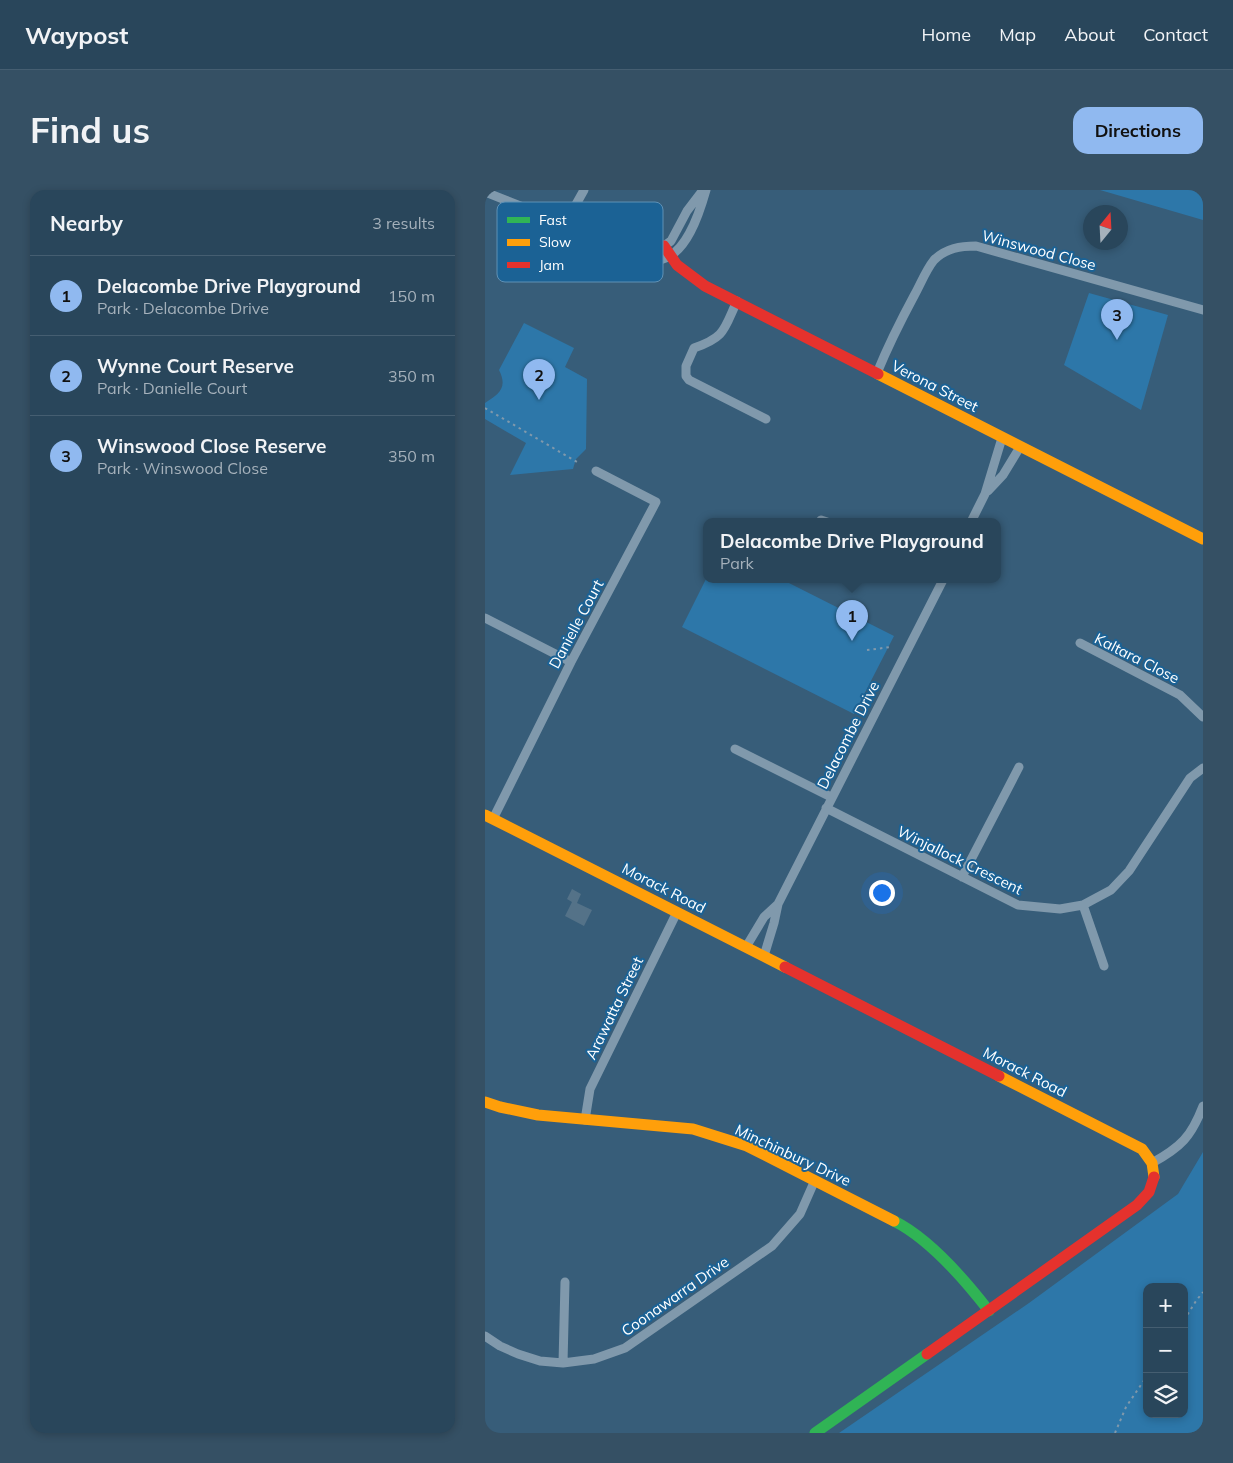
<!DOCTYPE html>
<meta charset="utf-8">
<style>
body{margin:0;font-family:Mulish,sans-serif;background:#355064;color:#f1f3f6}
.controls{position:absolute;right:15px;bottom:15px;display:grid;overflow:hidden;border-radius:10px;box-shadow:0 2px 8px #0003}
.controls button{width:45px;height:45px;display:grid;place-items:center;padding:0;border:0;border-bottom:1px solid #455e71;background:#29465b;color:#f1f3f6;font:25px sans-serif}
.compass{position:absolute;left:598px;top:15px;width:45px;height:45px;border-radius:50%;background:#29465b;box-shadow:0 2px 8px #0003;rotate:18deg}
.you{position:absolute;left:396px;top:702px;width:18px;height:18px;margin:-12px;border:4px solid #fff;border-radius:50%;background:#1a73e8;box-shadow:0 0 0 8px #1a73e833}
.badge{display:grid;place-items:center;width:32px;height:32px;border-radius:50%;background:#90b9f0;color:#111;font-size:16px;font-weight:700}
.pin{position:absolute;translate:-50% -41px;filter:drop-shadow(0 1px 2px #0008)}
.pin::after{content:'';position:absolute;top:26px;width:18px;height:15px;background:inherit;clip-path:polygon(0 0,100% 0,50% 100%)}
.popup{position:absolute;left:218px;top:328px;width:298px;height:65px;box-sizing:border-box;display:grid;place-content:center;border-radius:10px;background:#29465b;filter:drop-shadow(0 1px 4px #0005);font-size:16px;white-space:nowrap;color:#a5b1bb}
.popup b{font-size:19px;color:#f1f3f6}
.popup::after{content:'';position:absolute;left:50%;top:100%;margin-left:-10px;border:10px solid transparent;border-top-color:#29465b}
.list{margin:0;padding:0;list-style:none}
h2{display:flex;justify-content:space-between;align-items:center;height:65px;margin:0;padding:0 20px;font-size:21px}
h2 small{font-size:16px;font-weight:400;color:#a5b1bb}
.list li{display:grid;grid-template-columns:32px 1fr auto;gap:15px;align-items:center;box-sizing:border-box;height:80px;padding:0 20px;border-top:1px solid #455e71}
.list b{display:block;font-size:19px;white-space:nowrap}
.list p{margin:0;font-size:16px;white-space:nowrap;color:#a5b1bb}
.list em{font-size:16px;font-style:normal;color:#a5b1bb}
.icon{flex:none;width:28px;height:28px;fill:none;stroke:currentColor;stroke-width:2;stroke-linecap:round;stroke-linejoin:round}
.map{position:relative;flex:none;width:718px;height:1243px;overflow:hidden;border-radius:15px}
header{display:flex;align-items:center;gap:30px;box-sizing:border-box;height:70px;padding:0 25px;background:#29465b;border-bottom:1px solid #455e71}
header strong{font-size:24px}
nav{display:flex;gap:28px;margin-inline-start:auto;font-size:18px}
.intro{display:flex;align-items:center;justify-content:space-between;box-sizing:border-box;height:120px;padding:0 30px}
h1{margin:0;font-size:35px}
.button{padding:12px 22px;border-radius:15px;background:#90b9f0;color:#111;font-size:18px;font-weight:700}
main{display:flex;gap:30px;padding:0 30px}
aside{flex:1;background:#29465b;border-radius:15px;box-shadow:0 2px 8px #0003}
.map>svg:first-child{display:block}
</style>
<header>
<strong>Waypost</strong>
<nav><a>Home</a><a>Map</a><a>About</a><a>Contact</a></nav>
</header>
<div class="intro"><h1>Find us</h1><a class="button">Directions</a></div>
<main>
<aside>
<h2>Nearby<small>3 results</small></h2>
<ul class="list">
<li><span class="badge">1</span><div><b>Delacombe Drive Playground</b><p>Park · Delacombe Drive</p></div><em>150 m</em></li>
<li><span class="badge">2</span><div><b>Wynne Court Reserve</b><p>Park · Danielle Court</p></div><em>350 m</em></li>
<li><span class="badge">3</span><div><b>Winswood Close Reserve</b><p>Park · Winswood Close</p></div><em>350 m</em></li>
</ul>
</aside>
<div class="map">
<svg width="718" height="1243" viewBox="0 0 718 1243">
<rect width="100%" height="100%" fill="#375d79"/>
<path fill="#2d77a9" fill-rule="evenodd" d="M615 0H718V30Z
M604 103 683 125 656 220 579 175Z
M39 133 89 158 80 177 102 189 101 259 91 269 88 279 25 285 41 253 0 229V213C14 204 23 198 14 180Z
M222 387V390H298L409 446 369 524 197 437Z
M718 962V1243H354L544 1113 693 1004ZM662 1097H699V1224H662Z"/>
<path fill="#547288" d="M87 699 96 704 92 713 107 720 99 736 80 726 87 712 82 709Z"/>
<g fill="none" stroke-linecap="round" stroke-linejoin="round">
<path stroke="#8099ac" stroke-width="2" stroke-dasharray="2.5 4" stroke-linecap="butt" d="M0 218 92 272
M382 460 406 457
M699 1130 711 1111 718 1102
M630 1243 641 1217 662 1186"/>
<path stroke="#8099ac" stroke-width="9" d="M0 2 111 46 127 49 163 59 179 56 186 51 202 21 218 0
M80 34 99 0
M113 48C178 94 202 67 221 0
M252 111C239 139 241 147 209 158L201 176V186L204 190 281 229
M392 183C403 156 416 130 430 104 436 93 441 80 449 70 461 58 476 56 491 56L718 120
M503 301 518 285 535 257
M336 330 342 332
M486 332 500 304 517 248
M0 428 86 472
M595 453 695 505 718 527
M250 559 346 607
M341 618 533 715 575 719 598 715 626 700 644 681 705 588 718 578
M8 629 86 472 171 312 111 281
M477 687 534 577
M598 715 619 776
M261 757 279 727 293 714
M279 766 289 733 293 714 458 390
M100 930 105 899 192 722
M667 973C696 957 706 947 718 916
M0 1146 15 1156 33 1164 55 1171 78 1173 109 1169 140 1158 287 1056 315 1024 330 990
M78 1173 80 1092"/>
<path stroke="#30b455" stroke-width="11" d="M409 1031C445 1049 480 1090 504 1121
M330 1243 442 1164"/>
<path stroke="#ff9f0a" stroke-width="11" d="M393 184 718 349
M0 625 300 777
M514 886 657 959 667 973 669 987
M0 912 15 917 53 925 208 939 262 956 409 1031"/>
<path stroke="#e5322d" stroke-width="11" d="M179 56 192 75 220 96 393 184
M300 777 514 886
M442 1164 652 1015 664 1002 669 987"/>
</g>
<g text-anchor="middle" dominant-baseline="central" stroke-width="4" stroke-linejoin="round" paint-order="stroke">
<g font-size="15" fill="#fff" stroke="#1b6295">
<text transform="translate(554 60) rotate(15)">Winswood Close</text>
<text transform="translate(450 196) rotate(27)">Verona Street</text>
<text transform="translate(91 434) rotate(-62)">Danielle Court</text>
<text transform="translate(652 468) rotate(27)">Kaltara Close</text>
<text transform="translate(363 545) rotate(-63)">Delacombe Drive</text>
<text transform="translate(475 670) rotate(26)">Winjallock Crescent</text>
<text transform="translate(179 698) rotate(27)">Morack Road</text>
<text transform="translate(129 818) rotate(-64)">Arawatta Street</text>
<text transform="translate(540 882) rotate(27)">Morack Road</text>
<text transform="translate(308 965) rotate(25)">Minchinbury Drive</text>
<text transform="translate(190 1106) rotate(-35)">Coonawarra Drive</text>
</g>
</g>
<rect x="12" y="12" width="166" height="80" rx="8" fill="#1b6295" stroke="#5f91b5" stroke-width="1"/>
<rect x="22" y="27" width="23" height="6" fill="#30b455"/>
<rect x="22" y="49" width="23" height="7" fill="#ff9f0a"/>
<rect x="22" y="72" width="23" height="6" fill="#e5322d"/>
<g font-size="14" fill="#fff">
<text x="54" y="35">Fast</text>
<text x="54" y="57">Slow</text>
<text x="54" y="80">Jam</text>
</g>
</svg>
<div class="controls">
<button>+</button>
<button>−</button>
<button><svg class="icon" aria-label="layers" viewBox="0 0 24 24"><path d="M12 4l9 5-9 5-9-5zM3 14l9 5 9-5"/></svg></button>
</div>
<svg class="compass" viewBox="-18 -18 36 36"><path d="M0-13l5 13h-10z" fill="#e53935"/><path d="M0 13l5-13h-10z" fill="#a5b1bb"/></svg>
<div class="you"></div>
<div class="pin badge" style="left:367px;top:451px">1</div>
<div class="popup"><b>Delacombe Drive Playground</b>Park</div>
<div class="pin badge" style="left:54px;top:210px">2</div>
<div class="pin badge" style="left:632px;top:150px">3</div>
</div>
</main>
